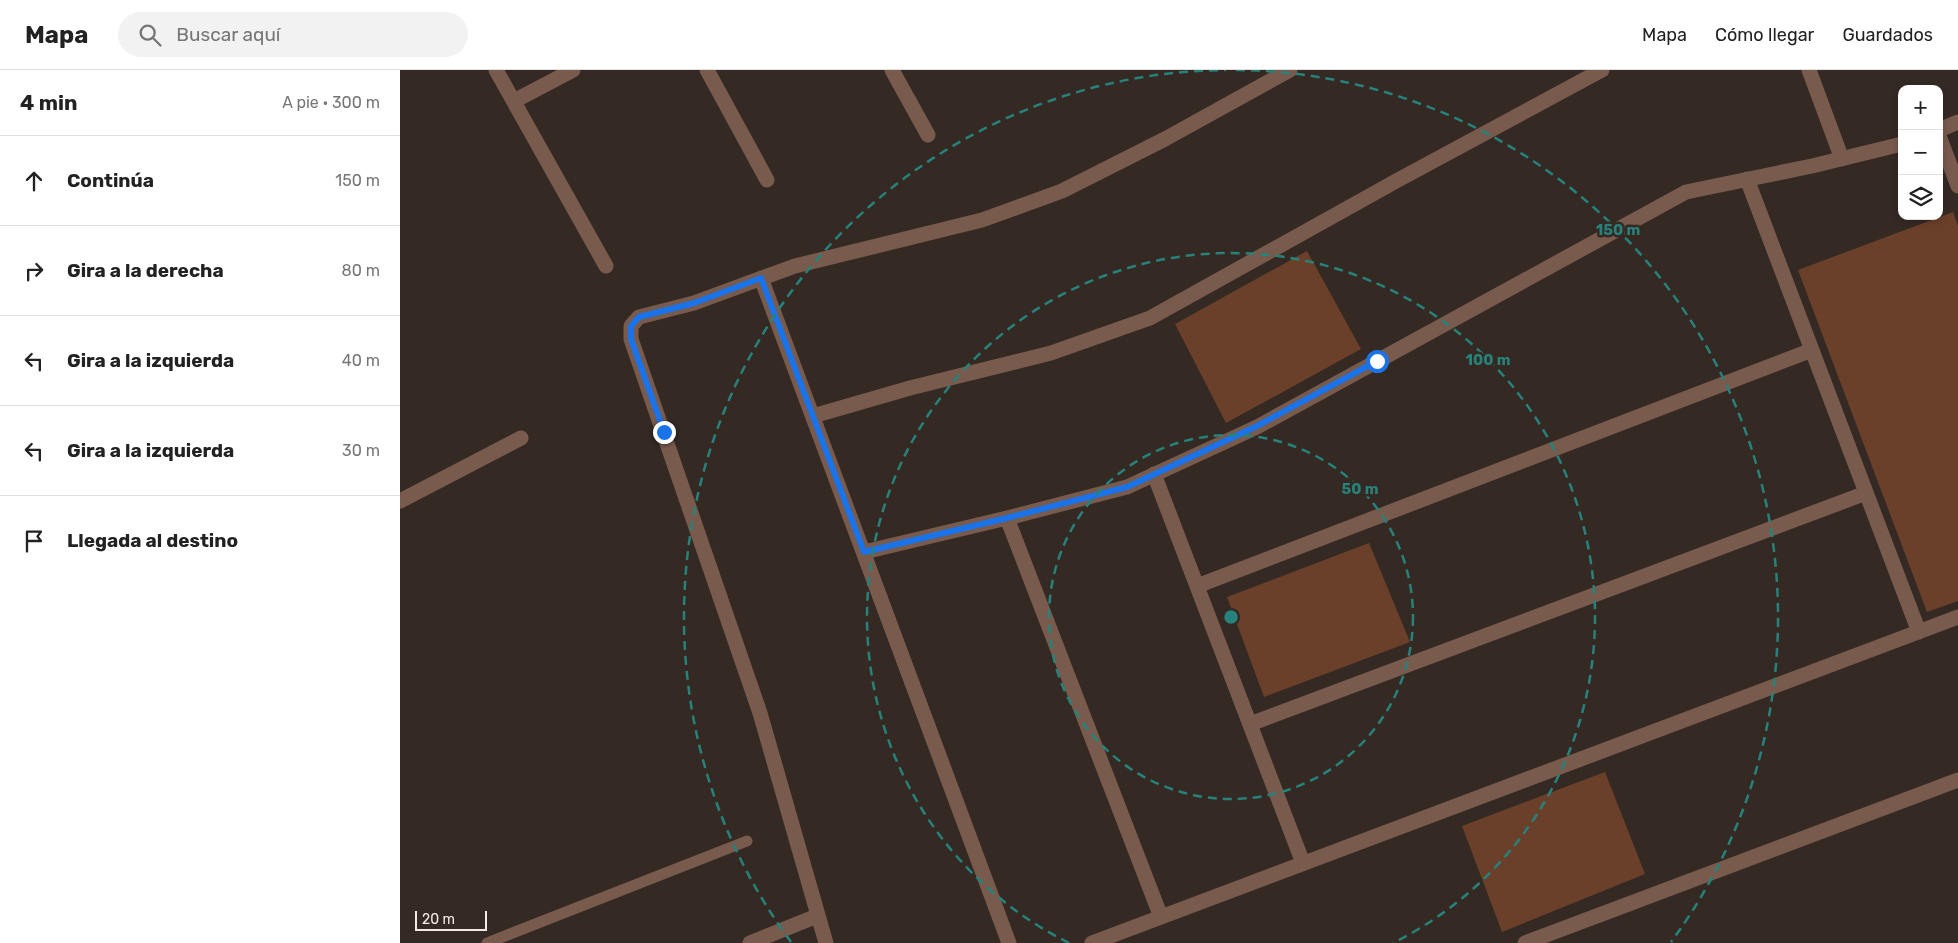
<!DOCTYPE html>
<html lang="es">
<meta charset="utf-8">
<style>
body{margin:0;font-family:Rubik,sans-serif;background:#f2f2f2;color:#222}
.controls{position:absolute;right:15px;top:15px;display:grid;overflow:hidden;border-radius:10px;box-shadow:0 2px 8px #0003}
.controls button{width:45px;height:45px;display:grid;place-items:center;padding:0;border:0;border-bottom:1px solid #e0e0e0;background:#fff;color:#222;font:25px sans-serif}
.scale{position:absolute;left:15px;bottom:12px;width:72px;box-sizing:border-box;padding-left:5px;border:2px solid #f3eae7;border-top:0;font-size:14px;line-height:18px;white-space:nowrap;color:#f3eae7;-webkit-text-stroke:4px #352924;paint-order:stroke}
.stop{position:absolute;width:15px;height:15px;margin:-11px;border:4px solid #1a73e8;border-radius:50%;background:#fff}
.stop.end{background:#1a73e8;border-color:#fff;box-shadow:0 1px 5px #0008}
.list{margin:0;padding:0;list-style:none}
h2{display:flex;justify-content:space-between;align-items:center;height:65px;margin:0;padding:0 20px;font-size:21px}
h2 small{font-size:16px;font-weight:400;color:#767676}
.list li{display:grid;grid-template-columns:32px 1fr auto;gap:15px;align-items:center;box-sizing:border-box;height:90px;padding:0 20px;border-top:1px solid #e0e0e0}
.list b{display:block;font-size:19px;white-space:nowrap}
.list em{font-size:16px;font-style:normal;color:#767676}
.icon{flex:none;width:28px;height:28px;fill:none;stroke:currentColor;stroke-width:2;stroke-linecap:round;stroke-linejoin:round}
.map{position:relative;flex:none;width:1558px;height:873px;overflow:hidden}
header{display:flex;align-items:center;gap:30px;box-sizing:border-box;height:70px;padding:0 25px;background:#fff;border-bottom:1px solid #e0e0e0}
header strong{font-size:24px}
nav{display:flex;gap:28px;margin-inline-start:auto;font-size:18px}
.search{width:350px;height:45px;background:#f2f2f2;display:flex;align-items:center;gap:12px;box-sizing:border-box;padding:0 18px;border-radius:28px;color:#767676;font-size:19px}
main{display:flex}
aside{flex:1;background:#fff}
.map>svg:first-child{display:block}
</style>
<header>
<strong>Mapa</strong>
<div class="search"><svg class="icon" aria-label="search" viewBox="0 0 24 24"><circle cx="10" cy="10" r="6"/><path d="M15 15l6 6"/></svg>Buscar aquí</div>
<nav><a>Mapa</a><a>Cómo llegar</a><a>Guardados</a></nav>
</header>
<main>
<aside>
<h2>4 min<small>A pie · 300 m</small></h2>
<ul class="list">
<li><svg class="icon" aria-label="ahead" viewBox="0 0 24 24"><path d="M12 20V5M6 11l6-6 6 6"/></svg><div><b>Continúa</b></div><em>150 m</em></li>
<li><svg class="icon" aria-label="right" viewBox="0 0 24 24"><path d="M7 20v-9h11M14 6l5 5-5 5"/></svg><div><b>Gira a la derecha</b></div><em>80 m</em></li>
<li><svg class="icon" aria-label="left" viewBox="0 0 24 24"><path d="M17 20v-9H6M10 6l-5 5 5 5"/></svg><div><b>Gira a la izquierda</b></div><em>40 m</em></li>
<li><svg class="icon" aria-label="left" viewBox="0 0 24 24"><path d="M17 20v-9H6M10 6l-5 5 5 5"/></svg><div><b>Gira a la izquierda</b></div><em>30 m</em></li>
<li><svg class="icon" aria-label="arrive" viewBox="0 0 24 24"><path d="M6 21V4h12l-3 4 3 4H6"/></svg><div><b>Llegada al destino</b></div></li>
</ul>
</aside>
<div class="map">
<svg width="1558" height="873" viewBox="0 0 1558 873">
<rect width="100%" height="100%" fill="#352924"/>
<path fill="#6b402b" d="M1553 142 1558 156V531L1527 542 1398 200Z
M907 181 961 279 826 353 775 254Z
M969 473 1010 572 864 627 827 527Z
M1205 702 1245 804 1102 862 1062 756Z"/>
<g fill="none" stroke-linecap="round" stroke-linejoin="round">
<path stroke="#795b4e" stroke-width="11" d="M87 873 347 771"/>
<path stroke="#795b4e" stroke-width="15" d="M96 0 206 196
M307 0 367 110
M492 0 528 65
M1409 0 1442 89
M114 31 173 0
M1539 60 1558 52
M1539 66 1558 116
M1347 109 1519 562
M361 208 609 873
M413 346 510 318 651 283 750 248 998 110 1202 0
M754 404 903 793
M0 431 121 368
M607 448 761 847
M464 482 607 448 727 417 857 357 1286 122 1412 96 1502 74
M797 516 1412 280
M850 654 1466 423
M350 873 417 846
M426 873 360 643 231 269V256L239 247 294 233 395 196 582 150 662 121 765 69 890 0
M692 873 1558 547
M1125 873 1558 710"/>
</g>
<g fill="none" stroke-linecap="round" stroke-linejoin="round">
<path stroke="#1a73e8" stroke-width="6" d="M264 362 231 269V256L239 247 294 233 361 208 464 482 607 448 727 417 857 356 977 291"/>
</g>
<g fill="none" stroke="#26827a" stroke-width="2.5" stroke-dasharray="9 6">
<circle cx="831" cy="547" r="182"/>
<path d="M669 873A364 364 0 1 1 993 873"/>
<path d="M391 872A547 547 0 0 1 826 0M836 0A547 547 0 0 1 1271 872"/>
</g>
<circle cx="831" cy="547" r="8" fill="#26827a" stroke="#352924" stroke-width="2.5"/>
<g font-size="15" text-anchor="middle" font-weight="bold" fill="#26827a" stroke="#352924" stroke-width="5" stroke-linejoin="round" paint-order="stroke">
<text x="1218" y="165">150 m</text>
<text x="1088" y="295">100 m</text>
<text x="960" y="424">50 m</text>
</g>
</svg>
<div class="controls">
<button>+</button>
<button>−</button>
<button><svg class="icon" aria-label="layers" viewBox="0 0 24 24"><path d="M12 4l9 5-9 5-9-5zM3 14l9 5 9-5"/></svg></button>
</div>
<div class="scale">20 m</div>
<div class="stop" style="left:977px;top:291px"></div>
<div class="stop end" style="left:264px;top:362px"></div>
</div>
</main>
